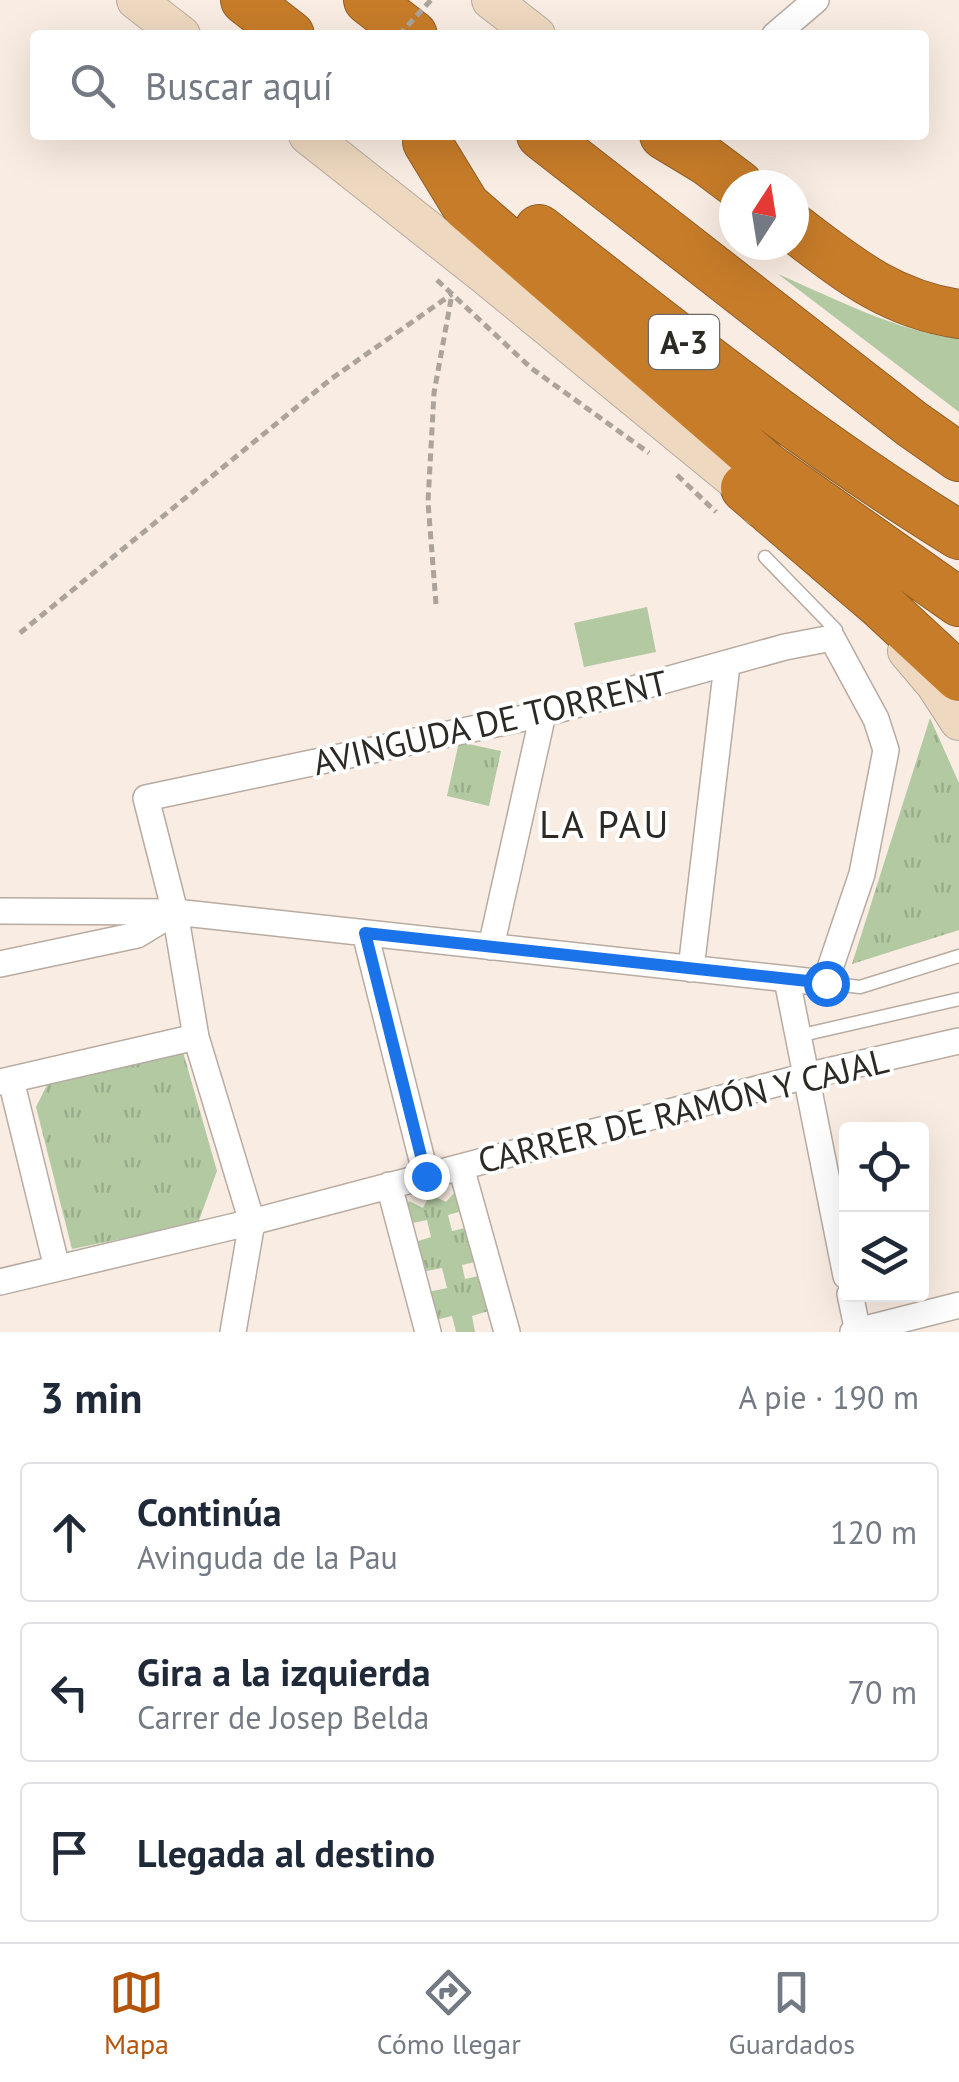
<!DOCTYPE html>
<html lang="es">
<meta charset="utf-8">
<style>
body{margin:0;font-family:"PT Sans",sans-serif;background:#f6f6f7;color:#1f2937}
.controls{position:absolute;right:30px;bottom:30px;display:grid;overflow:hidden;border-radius:10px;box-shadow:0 10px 40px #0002}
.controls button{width:90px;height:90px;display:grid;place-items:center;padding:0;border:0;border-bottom:2px solid #e0e1e3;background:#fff;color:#1f2937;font:50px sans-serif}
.compass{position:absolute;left:719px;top:170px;width:90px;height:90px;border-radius:50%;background:#fff;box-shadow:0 10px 40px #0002;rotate:12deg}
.stop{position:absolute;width:30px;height:30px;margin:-22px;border:8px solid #1a73e8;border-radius:50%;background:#fff}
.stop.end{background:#1a73e8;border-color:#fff;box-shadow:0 2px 10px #0008}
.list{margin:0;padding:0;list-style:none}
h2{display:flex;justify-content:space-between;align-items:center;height:130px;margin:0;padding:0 40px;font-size:42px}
h2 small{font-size:32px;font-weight:400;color:#747a83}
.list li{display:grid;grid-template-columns:65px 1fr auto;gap:30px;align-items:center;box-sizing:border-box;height:140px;margin:0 20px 20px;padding:0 20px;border:2px solid #e0e1e3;border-radius:10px}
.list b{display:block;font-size:38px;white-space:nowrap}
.list p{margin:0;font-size:32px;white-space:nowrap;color:#747a83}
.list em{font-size:32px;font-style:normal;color:#747a83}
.icon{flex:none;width:55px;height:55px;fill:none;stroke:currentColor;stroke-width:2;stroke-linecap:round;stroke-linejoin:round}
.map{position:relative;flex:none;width:959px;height:1332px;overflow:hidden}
.search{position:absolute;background:#fff;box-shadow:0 10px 40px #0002;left:30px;right:30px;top:30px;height:110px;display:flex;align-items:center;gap:25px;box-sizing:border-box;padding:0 35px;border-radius:10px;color:#747a83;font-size:38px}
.sheet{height:610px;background:#fff}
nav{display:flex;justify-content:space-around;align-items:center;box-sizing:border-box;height:140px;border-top:2px solid #e0e1e3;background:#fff;font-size:28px;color:#747a83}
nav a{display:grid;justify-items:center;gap:5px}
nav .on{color:#b45309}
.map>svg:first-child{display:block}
</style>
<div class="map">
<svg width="959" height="1332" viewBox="0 0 959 1332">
<defs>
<pattern id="park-tufts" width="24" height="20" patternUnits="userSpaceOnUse" patternTransform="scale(2.5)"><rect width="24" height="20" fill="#b2c9a2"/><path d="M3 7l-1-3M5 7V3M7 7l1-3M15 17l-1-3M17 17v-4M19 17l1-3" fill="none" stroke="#99ad8b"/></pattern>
</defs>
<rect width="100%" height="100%" fill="#f9ece2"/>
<path fill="#b2c9a2" d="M778 274C838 300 894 330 959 339V412Z
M647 607 656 652 584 667 574 623Z"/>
<path fill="url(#park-tufts)" d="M930 718 959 783V930L852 964Z
M459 742 501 751 489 806 447 796Z
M183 1052 217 1171 198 1223 72 1249 36 1107 47 1085Z
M455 1192 462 1195 466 1210 448 1215 452 1231 470 1227 479 1261 462 1265 465 1279 483 1275 492 1310 472 1316 475 1332H456L452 1316 435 1320 428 1292 447 1288 442 1268 422 1272 415 1242 431 1237 427 1220 408 1224 404 1209 409 1201 423 1208 430 1194 446 1202Z"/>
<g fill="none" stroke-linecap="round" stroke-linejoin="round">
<defs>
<path id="lane" d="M765 557 836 630 832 638
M825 983 860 987 959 956
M798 1036 959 999"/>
<path id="street" d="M775 35 816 0
M0 911 175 912 825 983 862 874 886 750 876 719 832 638 785 647 543 714 146 798 175 912 196 1037 252 1222 233 1332
M365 933 426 1176
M491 947 543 714
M0 964 137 935 175 912
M691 969 727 665
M787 980 846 1276
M11 1080 57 1268
M0 1082 196 1037
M461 1167 507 1332
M389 1185 428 1332
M0 1282 252 1222 806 1076 959 1041
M850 1294 858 1332
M853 1332 959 1305"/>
<path id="secondary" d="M136 0 181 35
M491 0 536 35
M308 135 485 275 745 488 760 508
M907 651 935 684 959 721"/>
<path id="highway" d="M245 0 290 35
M368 0 413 35
M541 135 912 424 959 457
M664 135 707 161 739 185
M427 142 466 206 767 467 959 602
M794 228C848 269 890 304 959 314
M539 229C676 336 811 444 959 535
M745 488 879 603 959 677"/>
</defs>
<use href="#lane" stroke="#b7aba2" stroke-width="15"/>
<use href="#street" stroke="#b7aba2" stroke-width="28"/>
<use href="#secondary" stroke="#b7aba2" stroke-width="40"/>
<use href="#highway" stroke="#915f28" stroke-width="50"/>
<path stroke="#aca39b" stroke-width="5" stroke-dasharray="8 5" stroke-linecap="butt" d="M437 280 531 368 649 453
M677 475 716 512
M436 604 428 502 434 393 452 294
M20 633 331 379 452 294"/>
<use href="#lane" stroke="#fff" stroke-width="12"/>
<use href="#street" stroke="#fff" stroke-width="25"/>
<use href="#secondary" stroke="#eed8bf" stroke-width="38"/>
<use href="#highway" stroke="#c77c29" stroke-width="48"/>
<path stroke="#aca39b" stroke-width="5" stroke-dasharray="8 5" stroke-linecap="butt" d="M399 35 431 0"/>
</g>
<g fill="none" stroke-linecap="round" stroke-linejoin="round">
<path stroke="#1a73e8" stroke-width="12" d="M426 1176 365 933 826 983"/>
</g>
<g text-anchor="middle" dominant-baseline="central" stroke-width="8" stroke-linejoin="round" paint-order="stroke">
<rect fill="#fff" stroke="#6c6966" stroke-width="2.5" x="649" y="315" width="70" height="54" rx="8"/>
<g font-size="32" font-weight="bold" fill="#2d2925">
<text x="684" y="342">A-3</text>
</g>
<g font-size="35" fill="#2d2925" stroke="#fff">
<text transform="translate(490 722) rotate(-13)">AVINGUDA DE TORRENT</text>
<text transform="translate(683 1110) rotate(-14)">CARRER DE RAMÓN Y CAJAL</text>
</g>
<g font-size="38" letter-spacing="2.5" fill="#2d2925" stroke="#fff">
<text x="605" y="823">LA PAU</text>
</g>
</g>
</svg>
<div class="controls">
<button><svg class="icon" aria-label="locate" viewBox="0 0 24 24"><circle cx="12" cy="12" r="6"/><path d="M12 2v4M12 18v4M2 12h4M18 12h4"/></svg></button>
<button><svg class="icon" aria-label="layers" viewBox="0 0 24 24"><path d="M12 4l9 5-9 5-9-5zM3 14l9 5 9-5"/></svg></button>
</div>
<svg class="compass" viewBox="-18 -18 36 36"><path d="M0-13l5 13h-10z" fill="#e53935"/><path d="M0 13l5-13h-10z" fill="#747a83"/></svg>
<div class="stop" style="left:826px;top:983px"></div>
<div class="stop end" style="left:426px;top:1176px"></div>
<div class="search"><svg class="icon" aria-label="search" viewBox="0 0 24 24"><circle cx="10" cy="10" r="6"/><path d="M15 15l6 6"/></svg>Buscar aquí</div>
</div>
<section class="sheet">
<h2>3 min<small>A pie · 190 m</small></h2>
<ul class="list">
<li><svg class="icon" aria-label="ahead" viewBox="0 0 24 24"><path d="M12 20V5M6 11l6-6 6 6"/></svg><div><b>Continúa</b><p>Avinguda de la Pau</p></div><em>120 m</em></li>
<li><svg class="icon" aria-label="left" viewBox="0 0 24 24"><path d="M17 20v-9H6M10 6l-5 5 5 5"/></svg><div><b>Gira a la izquierda</b><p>Carrer de Josep Belda</p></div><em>70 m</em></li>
<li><svg class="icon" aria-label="arrive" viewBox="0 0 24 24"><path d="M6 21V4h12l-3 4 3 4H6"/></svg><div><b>Llegada al destino</b></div></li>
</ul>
</section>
<nav>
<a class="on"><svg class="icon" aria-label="map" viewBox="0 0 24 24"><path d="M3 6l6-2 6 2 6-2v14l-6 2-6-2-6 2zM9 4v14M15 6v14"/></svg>Mapa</a>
<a><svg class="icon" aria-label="directions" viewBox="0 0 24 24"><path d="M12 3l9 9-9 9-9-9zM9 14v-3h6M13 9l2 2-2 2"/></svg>Cómo llegar</a>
<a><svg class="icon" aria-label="saved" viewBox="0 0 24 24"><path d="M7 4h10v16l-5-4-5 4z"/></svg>Guardados</a>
</nav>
